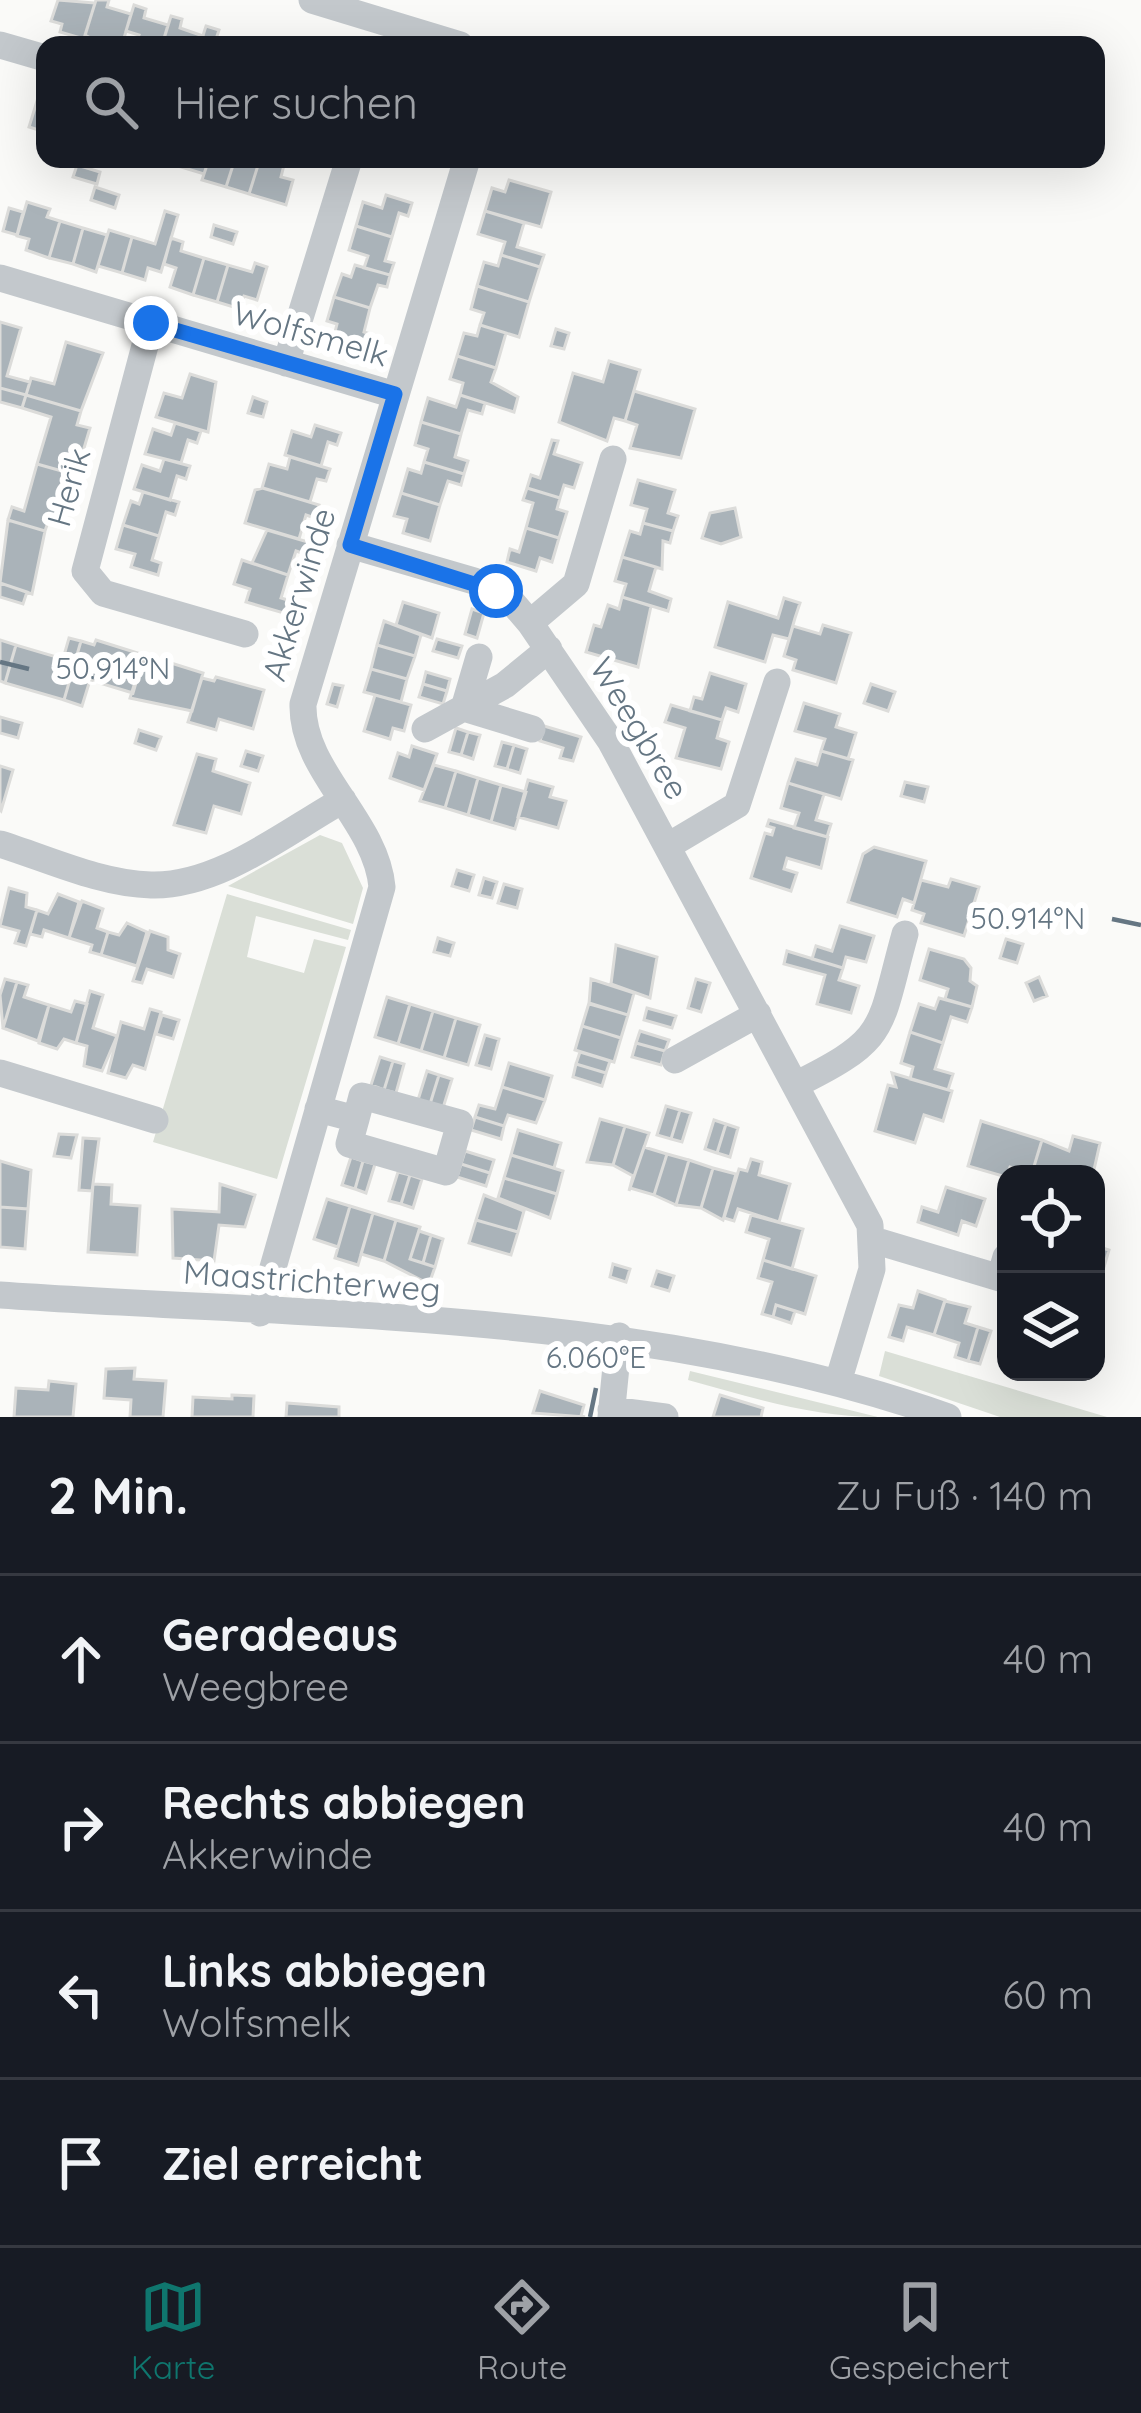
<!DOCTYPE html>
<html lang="de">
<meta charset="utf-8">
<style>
body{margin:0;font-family:Quicksand,sans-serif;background:#20242c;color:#f1f3f6}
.controls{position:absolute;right:36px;bottom:36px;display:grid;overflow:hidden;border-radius:24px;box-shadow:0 12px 48px #0002}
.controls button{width:108px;height:108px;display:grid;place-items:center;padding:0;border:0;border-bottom:3px solid #363941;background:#171b24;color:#f1f3f6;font:60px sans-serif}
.stop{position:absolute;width:36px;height:36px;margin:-27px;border:9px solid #1a73e8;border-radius:50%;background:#fff}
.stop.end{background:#1a73e8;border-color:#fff;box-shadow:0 3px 12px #0008}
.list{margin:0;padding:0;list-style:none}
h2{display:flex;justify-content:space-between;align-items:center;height:156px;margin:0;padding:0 48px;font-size:51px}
h2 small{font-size:39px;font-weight:400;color:#9ea1a6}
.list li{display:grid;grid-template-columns:78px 1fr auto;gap:36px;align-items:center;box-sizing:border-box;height:168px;padding:0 48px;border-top:3px solid #363941}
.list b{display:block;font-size:45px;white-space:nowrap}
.list p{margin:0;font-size:39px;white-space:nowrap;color:#9ea1a6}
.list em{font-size:39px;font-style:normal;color:#9ea1a6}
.icon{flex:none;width:66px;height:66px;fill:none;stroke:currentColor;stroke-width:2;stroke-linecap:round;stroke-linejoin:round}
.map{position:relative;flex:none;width:1141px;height:1417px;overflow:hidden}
.search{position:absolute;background:#171b24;box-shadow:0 12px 48px #0002;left:36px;right:36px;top:36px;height:132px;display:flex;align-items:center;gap:30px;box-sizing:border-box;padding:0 42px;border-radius:24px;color:#9ea1a6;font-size:45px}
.sheet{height:828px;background:#171b24}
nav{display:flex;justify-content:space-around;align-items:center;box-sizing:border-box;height:168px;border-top:3px solid #363941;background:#171b24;font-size:33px;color:#9ea1a6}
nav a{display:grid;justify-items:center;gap:6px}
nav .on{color:#0f766e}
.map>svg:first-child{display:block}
</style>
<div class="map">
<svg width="1141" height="1417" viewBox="0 0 1141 1417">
<rect width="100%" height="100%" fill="#fafaf8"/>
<path fill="#dadfd7" d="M320 835 342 843 363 888 353 924 228 886Z
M227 894 351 930 348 940 256 916 247 957 304 973 314 939 346 947 277 1179 153 1142Z
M885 1351 1107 1417H1000L879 1376Z
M690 1371 878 1417C813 1417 750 1397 688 1380Z"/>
<path fill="#aab3b9" stroke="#dcdcda" stroke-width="3" d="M58 0 95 3 84 39 60 32 62 24 51 21Z
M96 0H109L107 7 131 14 122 45H104L85 35Z
M134 5 146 9 144 18 168 25 162 45H135L139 35 126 31Z
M171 16 182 19 180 28 203 36 200 45 163 42Z
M206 26 219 30 216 39 238 45H200Z
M37 101 45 104V132L29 127Z
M183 159H209L204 174 181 167Z
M209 159H235L226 187 202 180Z
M235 159H260L249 194 226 187Z
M260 159 284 165 281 177 293 180 286 205 249 194Z
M77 165 100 172 97 184 73 177Z
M509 180 551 192 541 227 485 211 492 188 505 192Z
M95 187 119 195 115 208 91 200Z
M386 195 412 203 408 216 399 213 392 237 356 226 363 202 382 208Z
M27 202 50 209 47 217 60 221 49 258 26 250 29 239 17 236Z
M9 208 23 212 17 235 3 231Z
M165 211 178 215 161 272 148 268 145 280 122 273 132 237 155 244Z
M485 211 524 223 517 247 544 255 540 267 501 255 505 242 478 234Z
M60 221 83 228 73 264 49 258Z
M214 225 237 232 233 244 211 237Z
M356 226 392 237 385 261 394 263 390 275 364 268 368 256 349 250Z
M83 228 107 235 96 272 73 264Z
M109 230 132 237 122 273 98 266Z
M171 238 183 242 181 251 204 258 193 295 170 287 176 268 164 264Z
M501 255 540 267 529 302 477 286 484 262 498 266Z
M204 258 228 265 217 302 193 295Z
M255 263 267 267 257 300 244 296 240 309 217 302 228 265 252 272Z
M355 265 390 275 387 287 378 285 370 308 334 297 342 274 351 277Z
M477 286 529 302 519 337 480 325 484 313 471 309Z
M334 297 370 308 364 332 373 335 369 346 334 336 337 324 327 321Z
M0 322 21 328 7 376 30 382 26 395 0 388Z
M480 325 506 333 496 368 457 356 464 333 477 336Z
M556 329 569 333 564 349 551 346Z
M66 342 103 353 81 411 26 395 31 378 54 384Z
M457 356 496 368 491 382 518 397 514 412 460 395 463 383 450 379Z
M609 361 640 370 625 421 614 418 607 441 559 422 573 373 603 382Z
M190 374 216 382 208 432 156 417 164 393 182 398Z
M0 388 26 395 22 408 0 402Z
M634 391 695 409 681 458 630 448 637 425 625 421Z
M26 395 81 411 77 425 90 428 76 475 37 464 51 417 22 408Z
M460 395 485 403 482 414 468 410 461 434 421 422 428 398 456 407Z
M253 397 267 402 263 417 248 413Z
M421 422 461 434 455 457 468 461 464 474 424 462 428 449 415 445Z
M175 423 201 431 197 443 188 440 181 463 145 454 153 429 171 435Z
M315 425 341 433 337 445 328 442 321 466 285 455 292 431 311 437Z
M552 440 558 441 554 454 582 463 574 488 564 485 560 498 527 488 531 475 540 478Z
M290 457 330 469 326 481 317 479 310 502 262 488 269 464 287 469Z
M164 459 190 466 186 479 177 476 170 500 134 489 142 465 160 471Z
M424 462 464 474 461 485 448 481 440 505 401 493 408 469 421 473Z
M37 464 76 475 62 523 49 519 45 531 8 520 12 507 24 511Z
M638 480 675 490 668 513 678 516 673 531 643 523 647 509 631 505Z
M263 488 319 505 315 518 306 515 299 539 245 523 255 490Z
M527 488 560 498 557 509 567 512 559 538 526 528 533 503 523 500Z
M143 492 179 502 175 515 166 512 159 536 123 525 131 501 139 504Z
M401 493 440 505 430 541 403 533 407 519 394 516Z
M735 508 741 537 721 544 702 538 710 513Z
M8 520 45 531 32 594 0 583Z
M643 523 673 531 670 543 663 541 662 569 622 557 630 531 640 534Z
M123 525 159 536 152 560 161 563 158 575 131 567 135 554 116 549Z
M526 528 559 538 552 562 540 558 536 571 507 562 510 549 519 552Z
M267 530 308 542 305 554 296 551 288 575 252 563Z
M622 557 656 567 649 591 671 599 668 611 622 597 626 584 615 581Z
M242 560 288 575 281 598 291 601 287 614 246 602 250 589 234 584Z
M0 583 27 592 23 604 0 597Z
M622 597 651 606 638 667 586 652 594 625 601 627 608 605 619 609Z
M784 598 800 603 795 618 789 639 773 635 765 662 715 647 728 602 778 618Z
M403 602 439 613 432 638 396 625Z
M472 609 484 613 477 638 465 634Z
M384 621 421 635 415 656 377 645Z
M823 625 851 633 836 683 793 670 796 660 784 656 793 626 820 634Z
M69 638 81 641 64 700 5 683 16 645 63 659Z
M437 639 462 646 458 658 433 651Z
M0 640 16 645 5 683 0 681Z
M96 640 144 655 133 693 90 680 82 706 64 700 81 641 94 645Z
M377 645 415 656 407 679 371 669Z
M155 658 203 673 192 711 130 698 142 660 153 663Z
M371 669 407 679 401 702 364 692Z
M426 672 450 679 447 691 423 684Z
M710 673 746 684 738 712 726 708 722 720 690 711 694 697 702 699Z
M216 677 264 690 253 729 219 719 216 730 188 722 202 678 214 681Z
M333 684 343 686 337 707 327 704Z
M423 684 447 691 443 704 419 697Z
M871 684 895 692 888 711 864 703Z
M375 695 411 705 404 731 393 728 390 739 364 731Z
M804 703 840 714 836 727 856 733 848 759 821 751 825 739 795 731Z
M671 705 722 720 717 738 729 742 721 769 676 758 685 728 665 722Z
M0 717 22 723 18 738 0 733Z
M544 726 581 737 573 761 560 758 563 748 540 741Z
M456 728 468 732 461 755 449 752Z
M139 730 161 737 156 750 135 743Z
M468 732 480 735 473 759 461 755Z
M502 742 514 745 507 769 495 766Z
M514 745 527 749 520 773 507 769Z
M412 746 437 754 424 790 390 778 398 753 409 757Z
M246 751 263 756 258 771 241 766Z
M821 751 853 760 841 799 788 783 796 759 817 765Z
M197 754 216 759 213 771 250 783 241 814 214 806 206 833 174 825Z
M434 765 456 771 445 808 420 801Z
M0 766 13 770 1 811 0 810Z
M456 771 478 778 468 815 445 808Z
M478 778 501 785 491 822 468 815Z
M528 780 553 787 550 797 566 801 558 828 518 817Z
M905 782 928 787 924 802 901 796Z
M788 783 824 794 816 820 831 824 827 837 794 828 799 813 781 808Z
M501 785 526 792 515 829 491 822Z
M769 820 828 837 821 868 787 858 784 869 797 873 791 891 751 878 765 833 772 835 774 828 767 826Z
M874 847 926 861 914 903 903 899 897 917 848 902 863 854Z
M457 870 474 875 469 891 452 886Z
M484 878 497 882 492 898 479 895Z
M951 879 979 887 964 936 921 923 924 914 912 910 921 880 948 887Z
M504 884 522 889 517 908 498 903Z
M9 888 27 893 26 907 37 910 26 946 15 943 19 931 0 926Z
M58 894 79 902 69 938 44 930 42 937 30 934 37 910 48 914Z
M82 901 103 909 97 928 108 932 101 955 90 952 92 945 69 938Z
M127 923 147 932 137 966 101 955 108 932 119 935Z
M840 926 874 936 866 962 846 957 843 968 812 959 816 946 832 951Z
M150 931 168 937V950L180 954 173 977 147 969 142 983 133 981Z
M438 938 454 943 450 956 434 952Z
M1006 939 1023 944 1017 963 1000 958Z
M616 945 657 957 650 998 611 984Z
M929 949 964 959 971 968 970 981 977 986 972 1007 945 999 948 989 920 980Z
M787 951 843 968 839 980 859 986 851 1013 817 1004 825 975 784 964Z
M1039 977 1047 996 1034 1001 1026 983Z
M5 979 17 982 3 1028 0 995Z
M591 979 634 993 628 1015 589 1004Z
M696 979 710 983 701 1012 688 1008Z
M17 982 28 985 24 997 49 1005 38 1041 3 1028Z
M90 991 103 995 93 1028 117 1036 102 1071 84 1066 87 1046 76 1043Z
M387 997 410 1004 398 1044 375 1037Z
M939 998 972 1007 967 1022 951 1017 943 1043 910 1032 919 1004 935 1009Z
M75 1001 87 1004 76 1043 64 1039 57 1049 39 1043 49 1005 71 1012Z
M589 1003 628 1015 621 1038 582 1026Z
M410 1004 433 1011 421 1051 398 1044Z
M647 1008 676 1016 672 1028 644 1020Z
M150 1009 161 1012 145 1069 133 1065 126 1078 108 1073 121 1022 144 1029Z
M433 1011 456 1018 444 1058 421 1051Z
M162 1015 179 1020 173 1039 156 1034Z
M456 1018 480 1025 468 1065 444 1058Z
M582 1026 621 1038 614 1062 575 1050Z
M640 1031 669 1040 665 1051 636 1043Z
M910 1032 943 1043 935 1069 953 1074 948 1090 910 1079 913 1067 901 1063Z
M485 1035 499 1039 491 1069 476 1065Z
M636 1043 665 1051 661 1065 632 1057Z
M580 1052 610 1061 606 1073 576 1064Z
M380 1057 393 1061 384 1090 371 1085Z
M393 1061 404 1064 396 1093 384 1090Z
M509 1063 552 1076 545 1100 502 1087Z
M576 1064 606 1073 602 1086 573 1077Z
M427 1071 439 1075 430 1104 418 1100Z
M892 1073 952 1091 943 1121 924 1115 915 1143 875 1131 888 1085 896 1087Z
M439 1075 452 1079 443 1108 430 1104Z
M502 1087 545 1100 536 1123 508 1115 504 1126 475 1117 479 1105 495 1109Z
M666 1106 680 1110 671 1139 657 1135Z
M680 1110 691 1113 682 1142 671 1139Z
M475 1117 504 1126 501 1139 471 1130Z
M600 1119 625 1126 613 1165 587 1162Z
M714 1120 726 1124 717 1153 705 1149Z
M981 1121 1042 1140 1032 1173 1010 1167 1006 1177 968 1166Z
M726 1124 738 1128 730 1157 717 1153Z
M625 1126 649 1133 629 1191 633 1176 613 1165Z
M518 1130 561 1143 554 1168 511 1155Z
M59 1134 77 1135 71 1158 54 1156Z
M1073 1136 1100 1143 1093 1174 1032 1173 1042 1140 1069 1151Z
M83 1138 99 1139 92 1191 79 1190Z
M644 1147 667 1154 654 1195 630 1188Z
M465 1151 494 1160 490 1173 461 1164Z
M667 1154 689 1160 676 1205 654 1195Z
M511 1155 563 1171 557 1194 504 1178Z
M351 1157 363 1161 355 1189 342 1185Z
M751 1159 762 1162 759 1175 790 1184 779 1222 738 1209 734 1221 724 1218 739 1169 747 1171Z
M689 1160 713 1168 701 1208 676 1205Z
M0 1161 31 1170 28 1209 0 1207Z
M363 1161 375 1164 366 1193 355 1189Z
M461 1164 490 1173 486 1186 457 1177Z
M713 1168 736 1174 723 1220 701 1208Z
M398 1172 410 1175 401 1204 389 1201Z
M410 1175 422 1179 413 1208 401 1204Z
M504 1178 557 1194 550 1218 498 1198Z
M93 1184 112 1185 111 1204 140 1206 137 1255 88 1252Z
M220 1184 255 1195 245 1227 219 1225 214 1261 173 1258 172 1209 219 1212Z
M946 1187 985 1199 976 1226 962 1221 958 1235 918 1222 922 1207 938 1212Z
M484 1195 524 1211 518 1232 476 1220Z
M327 1199 350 1206 338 1247 314 1239Z
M350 1206 373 1213 358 1265 335 1258Z
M0 1207 28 1209 25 1249 0 1247Z
M373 1213 396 1220 384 1261 361 1254Z
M751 1215 803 1229 792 1269 763 1260 769 1239 746 1232Z
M396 1220 420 1227 410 1259 435 1267 429 1284 384 1261Z
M476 1220 518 1232 511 1255 469 1243Z
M419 1231 431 1235 423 1263 410 1259Z
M431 1235 443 1239 435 1267 423 1263Z
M1096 1246 1109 1250 1101 1277 1096 1275Z
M763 1260 816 1276 805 1314 776 1305 773 1317 762 1314 772 1282 758 1278Z
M613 1264 630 1269 626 1282 610 1277Z
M657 1271 674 1276 669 1291 652 1286Z
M918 1291 945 1300 934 1335 907 1327 903 1341 889 1337 899 1305 913 1308Z
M945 1301 970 1307 965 1323 978 1327 968 1361 955 1357 959 1343 934 1335Z
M776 1305 795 1311 791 1323 773 1317Z
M978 1327 991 1331 980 1364 968 1361Z
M135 1368 134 1379 166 1381 163 1417H130L131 1400 104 1398 106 1369Z
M49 1381 76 1384 73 1417H14L16 1388 48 1390Z
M540 1391 584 1405 581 1416 585 1417 533 1413Z
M232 1395 254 1396 253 1417H192L193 1397 232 1399Z
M720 1395 763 1408 761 1417H713Z
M287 1403 339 1407V1417H286Z"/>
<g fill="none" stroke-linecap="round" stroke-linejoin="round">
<path stroke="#c3c8cc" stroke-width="27" d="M312 0 460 45
M0 45 45 58
M0 278 395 395
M151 323 85 571 103 593 245 634
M286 363 349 159
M350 545 474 581 512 602 530 623 611 742 870 1225 872 1269 838 1382
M530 623 576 584 613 459
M479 657 464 708 532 729
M425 729 505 685 549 649
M0 844C48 859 101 884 151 885 219 887 287 831 343 800
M668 846 737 805 777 682
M675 1060 758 1014
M0 1073 155 1120
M795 1085C890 1038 878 1031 905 934
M318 1109 356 1119 362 1096 460 1123 446 1172 349 1144 356 1119
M873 1240 1000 1278 1006 1257
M0 1295C318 1317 645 1310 948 1417
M260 1313 382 887C376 820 301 771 303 704L467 159
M611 1410 665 1417
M611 1417 619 1336"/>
</g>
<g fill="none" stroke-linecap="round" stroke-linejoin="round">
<path stroke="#1a73e8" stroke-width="15" d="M151 323 395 394 350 545 496 591"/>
</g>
<path fill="none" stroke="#657683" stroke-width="4.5" d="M0 662 29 669M1112 919 1141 925M590 1417 596 1388"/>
<g text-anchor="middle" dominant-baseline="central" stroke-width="12" stroke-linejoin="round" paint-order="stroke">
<g font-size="33" fill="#657683" stroke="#fff">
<text transform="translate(311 333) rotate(16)">Wolfsmelk</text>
<text transform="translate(68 487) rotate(-74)">Herik</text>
<text transform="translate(298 594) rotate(-73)">Akkerwinde</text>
<text transform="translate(640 728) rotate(59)">Weegbree</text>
<text transform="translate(312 1280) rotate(4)">Maastrichterweg</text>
</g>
</g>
<g font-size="30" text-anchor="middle" fill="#657683" stroke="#fff" stroke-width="12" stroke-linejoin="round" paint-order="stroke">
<text x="113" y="679">50.914°N</text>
<text x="1028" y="929">50.914°N</text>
<text x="596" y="1368">6.060°E</text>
</g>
</svg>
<div class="controls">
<button><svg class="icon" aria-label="locate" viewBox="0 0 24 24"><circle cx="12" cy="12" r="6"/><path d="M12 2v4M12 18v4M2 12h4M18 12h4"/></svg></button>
<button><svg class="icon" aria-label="layers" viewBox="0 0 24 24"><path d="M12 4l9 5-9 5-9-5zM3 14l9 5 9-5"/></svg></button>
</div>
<div class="stop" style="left:496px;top:591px"></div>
<div class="stop end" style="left:151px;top:323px"></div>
<div class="search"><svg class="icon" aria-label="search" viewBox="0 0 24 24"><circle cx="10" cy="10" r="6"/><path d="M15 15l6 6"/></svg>Hier suchen</div>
</div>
<section class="sheet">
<h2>2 Min.<small>Zu Fuß · 140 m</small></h2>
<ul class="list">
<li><svg class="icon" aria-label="ahead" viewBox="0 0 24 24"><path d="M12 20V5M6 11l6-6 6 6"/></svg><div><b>Geradeaus</b><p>Weegbree</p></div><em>40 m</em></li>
<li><svg class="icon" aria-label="right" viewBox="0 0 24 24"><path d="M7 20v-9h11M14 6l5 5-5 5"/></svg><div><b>Rechts abbiegen</b><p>Akkerwinde</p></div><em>40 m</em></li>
<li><svg class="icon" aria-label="left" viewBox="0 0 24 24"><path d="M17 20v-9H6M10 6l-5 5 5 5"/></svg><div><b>Links abbiegen</b><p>Wolfsmelk</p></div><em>60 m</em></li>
<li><svg class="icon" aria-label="arrive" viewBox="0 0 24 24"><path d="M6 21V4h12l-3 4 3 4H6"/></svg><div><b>Ziel erreicht</b></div></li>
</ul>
</section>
<nav>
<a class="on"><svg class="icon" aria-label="map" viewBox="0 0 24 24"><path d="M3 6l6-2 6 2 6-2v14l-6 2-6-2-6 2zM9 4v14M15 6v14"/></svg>Karte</a>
<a><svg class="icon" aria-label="directions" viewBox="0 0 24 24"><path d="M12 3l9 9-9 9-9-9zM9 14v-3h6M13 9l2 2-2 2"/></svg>Route</a>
<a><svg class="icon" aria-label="saved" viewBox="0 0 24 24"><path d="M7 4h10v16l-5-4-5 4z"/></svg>Gespeichert</a>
</nav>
